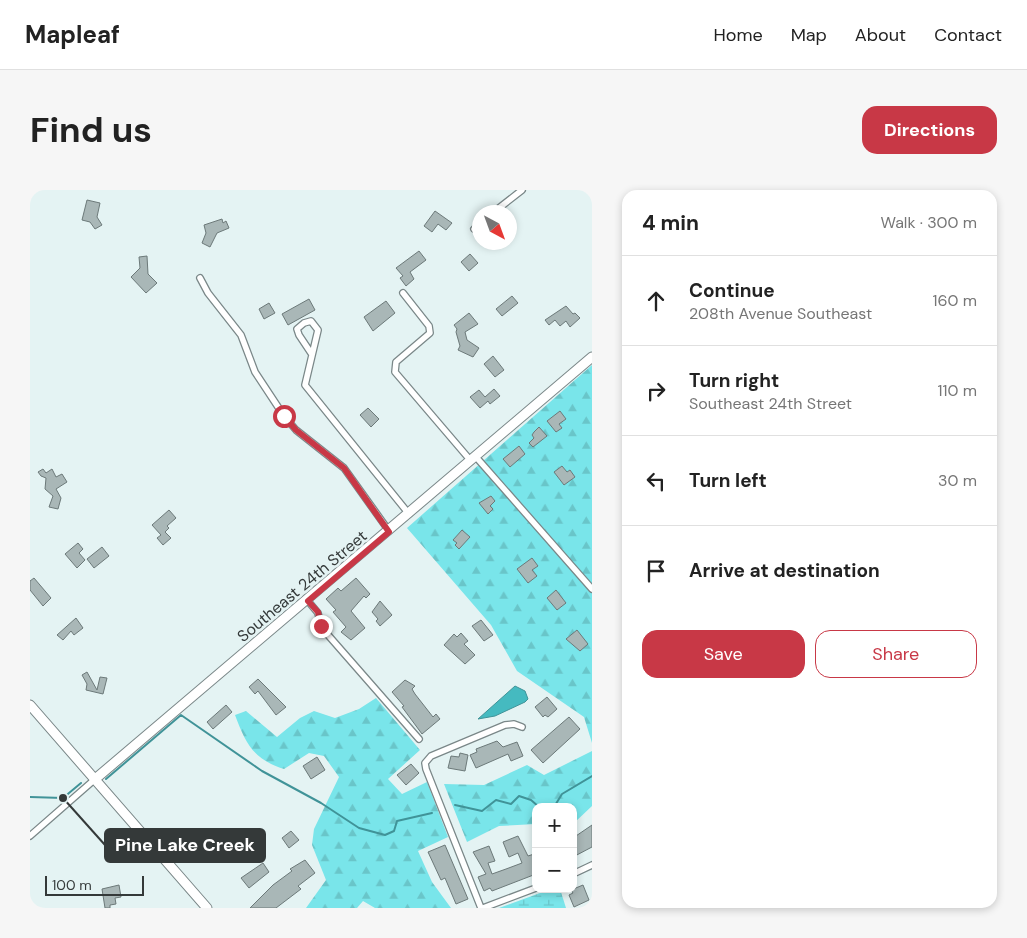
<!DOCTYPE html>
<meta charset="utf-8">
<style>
body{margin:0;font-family:"DM Sans",sans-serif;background:#f6f6f6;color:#222}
.controls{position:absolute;right:15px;bottom:15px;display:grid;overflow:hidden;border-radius:10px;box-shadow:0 2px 8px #0003}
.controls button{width:45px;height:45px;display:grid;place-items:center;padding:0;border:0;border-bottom:1px solid #e0e0e0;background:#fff;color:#222;font:25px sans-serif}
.compass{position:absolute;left:442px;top:15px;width:45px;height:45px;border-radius:50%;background:#fff;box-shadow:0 2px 8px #0003;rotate:139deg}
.scale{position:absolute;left:15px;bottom:12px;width:99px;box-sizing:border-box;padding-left:5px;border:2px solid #343939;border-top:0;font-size:14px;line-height:18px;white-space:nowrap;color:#343939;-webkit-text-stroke:4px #e4f3f3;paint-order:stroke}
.stop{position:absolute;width:15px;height:15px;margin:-11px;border:4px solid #c83846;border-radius:50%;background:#fff}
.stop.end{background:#c83846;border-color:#fff;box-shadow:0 1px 5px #0008}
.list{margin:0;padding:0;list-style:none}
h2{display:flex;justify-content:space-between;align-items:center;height:65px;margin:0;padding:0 20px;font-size:21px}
h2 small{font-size:16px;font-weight:400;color:#767676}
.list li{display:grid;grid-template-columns:32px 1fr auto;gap:15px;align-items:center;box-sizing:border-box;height:90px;padding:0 20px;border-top:1px solid #e0e0e0}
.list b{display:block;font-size:19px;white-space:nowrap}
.list p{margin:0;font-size:16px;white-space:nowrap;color:#767676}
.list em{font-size:16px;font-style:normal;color:#767676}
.actions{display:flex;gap:10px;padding:15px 20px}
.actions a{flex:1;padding:11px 0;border:1px solid #c83846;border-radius:15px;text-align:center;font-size:18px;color:#c83846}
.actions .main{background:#c83846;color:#fff}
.icon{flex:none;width:28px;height:28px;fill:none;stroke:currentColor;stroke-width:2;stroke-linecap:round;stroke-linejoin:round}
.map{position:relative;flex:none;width:562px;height:718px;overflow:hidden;border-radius:15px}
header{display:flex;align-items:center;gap:30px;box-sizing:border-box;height:70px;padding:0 25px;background:#fff;border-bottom:1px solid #e0e0e0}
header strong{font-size:24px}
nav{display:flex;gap:28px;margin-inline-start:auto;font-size:18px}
.intro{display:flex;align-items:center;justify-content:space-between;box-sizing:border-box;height:120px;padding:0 30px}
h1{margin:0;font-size:35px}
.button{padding:12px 22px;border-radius:15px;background:#c83846;color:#fff;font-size:18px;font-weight:700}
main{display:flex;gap:30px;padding:0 30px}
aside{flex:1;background:#fff;border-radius:15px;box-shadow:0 2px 8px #0003}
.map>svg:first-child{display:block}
</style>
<header>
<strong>Mapleaf</strong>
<nav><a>Home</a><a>Map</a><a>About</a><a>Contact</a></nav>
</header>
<div class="intro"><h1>Find us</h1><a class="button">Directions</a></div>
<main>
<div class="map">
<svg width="562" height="718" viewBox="0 0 562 718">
<defs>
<pattern id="forest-firs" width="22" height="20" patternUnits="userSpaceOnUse" patternTransform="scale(1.25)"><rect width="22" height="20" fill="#79e5ea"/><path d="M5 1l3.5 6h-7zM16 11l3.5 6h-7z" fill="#69c5c9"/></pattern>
<pattern id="wetland-marsh" width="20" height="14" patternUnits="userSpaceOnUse" patternTransform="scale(1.25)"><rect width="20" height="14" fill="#79e5ea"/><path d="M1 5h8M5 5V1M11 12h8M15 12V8" fill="none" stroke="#69c5c9"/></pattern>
</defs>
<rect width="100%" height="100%" fill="#e4f3f3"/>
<path fill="url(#forest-firs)" d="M562 175V553L554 527 487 481 461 435 377 338Z
M346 508 390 560 358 589 372 604 397 592 418 647 388 661 402 692 421 718H345L333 711 327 718H276L296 690 282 655 284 639 309 587 294 566 279 563 254 579C223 569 216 554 205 525L216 521 247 547 270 528 284 521 305 528 329 519Z
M562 561V616L543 634V617H506V634L469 636 437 652 414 594 454 595 497 575 514 585Z"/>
<path fill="url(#wetland-marsh)" d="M521 699H530L536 718H469Z"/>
<path fill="#45bac0" stroke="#409398" d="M485 496 495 501 498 509 495 512 465 526 448 529Z"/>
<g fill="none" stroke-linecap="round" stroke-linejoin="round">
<path stroke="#409398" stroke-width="2" d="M76 589 151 525 232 581 291 613 329 638 355 645 364 641 367 631 402 623
M0 607 33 608 51 593
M425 615 452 621 466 610 481 614 489 606 501 610 509 617
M524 617 532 604 562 586"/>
</g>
<path fill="#a9b7b7" stroke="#6c7979" d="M57 10 70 13 67 27 72 35 65 39 60 32 52 30Z
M405 21 422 33 416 40 408 34 402 42 394 36Z
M192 29 193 33 196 31 199 38 187 43 180 57 172 53 176 43 174 35Z
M389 61 396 70 380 82 384 89 376 96 370 88 373 86 366 78Z
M440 64 448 73 439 81 431 72Z
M117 66 118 84 127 93 116 103 101 87 110 78 109 67Z
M482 106 488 113 472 126 466 119Z
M279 109 285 120 258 135 252 124Z
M356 111 365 123 343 141 334 127Z
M239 113 245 123 234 129 229 119Z
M536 116 543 124 545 123 550 128 540 137 536 131 530 136 525 130 519 135 515 130Z
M439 123 448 134 435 142 437 150 449 158 443 167 428 160 430 156 426 142 427 139 424 135Z
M463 166 474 180 465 187 454 174Z
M464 199 470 206 460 214 458 211 450 218 440 207 449 200 455 207Z
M338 218 349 229 341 237 330 225Z
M530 221 536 229 529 234 532 238 526 242 517 231Z
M509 237 517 246 503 257 499 253 504 248 502 245 504 242Z
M489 256 495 264 480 277 473 269Z
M532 276 537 282 540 280 545 287 534 295 524 282Z
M13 279 16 283 22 279 26 287 32 284 37 292 26 299 31 308 28 319 19 317 23 306 15 299 16 288 11 286 8 282Z
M461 306 465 311 460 316 463 319 458 324 449 313Z
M139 320 146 328 137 336 139 338 135 342 141 348 133 355 127 348 131 345 122 335Z
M432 340 440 347 429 359 425 355 427 353 423 350Z
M48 353 53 359 49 363 55 370 47 378 35 364Z
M72 357 79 366 64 378 57 369Z
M502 368 508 376 502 380 507 386 498 393 487 379Z
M4 388 21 408 13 416 0 400V391Z
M326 388 340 404 336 408 334 406 321 421 335 438 321 450 311 442 316 437 303 422 306 420 296 409 308 398 311 401Z
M526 400 536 413 527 420 517 408Z
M350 411 362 425 350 436 346 431 348 429 342 422Z
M46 428 53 438 44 445 41 441 33 450 27 445Z
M451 430 463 445 454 451 442 436Z
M547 440 558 454 550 461 536 449Z
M431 443 438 451 434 454 445 465 435 474 414 455 424 444 427 447Z
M57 482 67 500 70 487 77 488 73 504 56 500 57 494 52 485Z
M228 489 256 517 246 525 228 501 225 504 219 497Z
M375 490 385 496 382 499 385 504 403 527 406 524 410 529 392 544 372 517 374 516 362 502Z
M517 507 527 519 518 527 515 525 513 527 505 517Z
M196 515 202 522 183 539 177 532Z
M539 527 550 539 513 573 501 560Z
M467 551 473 557 487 552 493 566 481 571 478 564 446 578 440 565 447 562 446 559Z
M430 563 438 565 435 581 418 578 421 566 429 567Z
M287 567 295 580 281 589 273 576Z
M381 574 389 583 376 595 367 585Z
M562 635V657L543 667V648Z
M261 641 269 650 259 658 252 648Z
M488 646 498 666 504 664 506 684 462 701 460 698 454 701 448 687 456 684 443 662 459 656 465 671 458 673 462 684 476 679 492 673 488 663 479 667 473 652Z
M415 655 438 709 426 714 415 688 411 690 398 662Z
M275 670 285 683 268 696 271 699 246 718H220L243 695 262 681 260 679Z
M233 673 239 682 219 698 211 688Z
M89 695 91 707 85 708 86 714 80 715V718H75L72 699Z
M553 695 559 710 544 717 539 705 543 703 541 700Z"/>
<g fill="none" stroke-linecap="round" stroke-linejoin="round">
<defs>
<path id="street" d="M464 22 492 0
M444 39 450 34
M170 88 178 103 211 145 225 182 254 226 266 240 314 278 359 341
M373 103 399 136 400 143 366 172 365 182 441 271
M281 163 269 145 267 139 274 133 281 131 288 140 275 195 379 324
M446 267 562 399
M278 411 288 423 291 437 389 549
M0 646 64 590
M543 684 562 675
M451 718 396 579 395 573 401 566 475 535 484 534 492 537
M453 718 506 698"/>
<path id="secondary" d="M0 515 177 718
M64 590 562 167"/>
</defs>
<use href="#street" stroke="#7a8788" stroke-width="8"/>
<use href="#secondary" stroke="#7a8788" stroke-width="11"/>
<use href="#street" stroke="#fff" stroke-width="5.5"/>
<use href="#secondary" stroke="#fff" stroke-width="9"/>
</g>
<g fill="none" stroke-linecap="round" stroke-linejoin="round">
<path stroke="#c83846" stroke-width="6" d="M254 226 266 240 314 278 359 342 278 411 288 422 291 436"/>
</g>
<g text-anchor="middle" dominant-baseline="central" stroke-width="5" stroke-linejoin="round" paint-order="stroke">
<g font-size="16" fill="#343939" stroke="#e4f3f3">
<text transform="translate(272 396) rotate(-40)">Southeast 24th Street</text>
</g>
</g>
<path fill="none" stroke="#343939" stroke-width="2" d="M33 608L75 655"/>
<circle fill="#343939" stroke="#e4f3f3" stroke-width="2" cx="33" cy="608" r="5"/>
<rect fill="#343939" stroke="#343939" stroke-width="2" x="75" y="639" width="160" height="33" rx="5"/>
<g font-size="18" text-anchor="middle" font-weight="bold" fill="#fff">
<text x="155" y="661">Pine Lake Creek</text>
</g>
</svg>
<div class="controls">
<button>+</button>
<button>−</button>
</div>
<svg class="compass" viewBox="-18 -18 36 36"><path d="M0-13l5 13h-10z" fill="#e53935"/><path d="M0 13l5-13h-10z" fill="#767676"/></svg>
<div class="scale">100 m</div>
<div class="stop" style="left:254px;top:226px"></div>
<div class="stop end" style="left:291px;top:436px"></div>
</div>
<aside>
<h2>4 min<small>Walk · 300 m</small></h2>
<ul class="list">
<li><svg class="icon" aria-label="ahead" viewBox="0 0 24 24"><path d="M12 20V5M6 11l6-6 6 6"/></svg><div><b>Continue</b><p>208th Avenue Southeast</p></div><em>160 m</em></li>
<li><svg class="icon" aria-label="right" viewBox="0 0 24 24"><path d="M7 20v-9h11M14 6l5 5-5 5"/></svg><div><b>Turn right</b><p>Southeast 24th Street</p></div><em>110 m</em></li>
<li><svg class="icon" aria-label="left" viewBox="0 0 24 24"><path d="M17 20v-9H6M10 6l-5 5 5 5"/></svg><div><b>Turn left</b></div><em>30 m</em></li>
<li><svg class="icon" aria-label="arrive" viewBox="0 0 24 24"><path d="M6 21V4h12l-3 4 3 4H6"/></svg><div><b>Arrive at destination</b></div></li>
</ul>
<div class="actions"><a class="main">Save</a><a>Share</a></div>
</aside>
</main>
